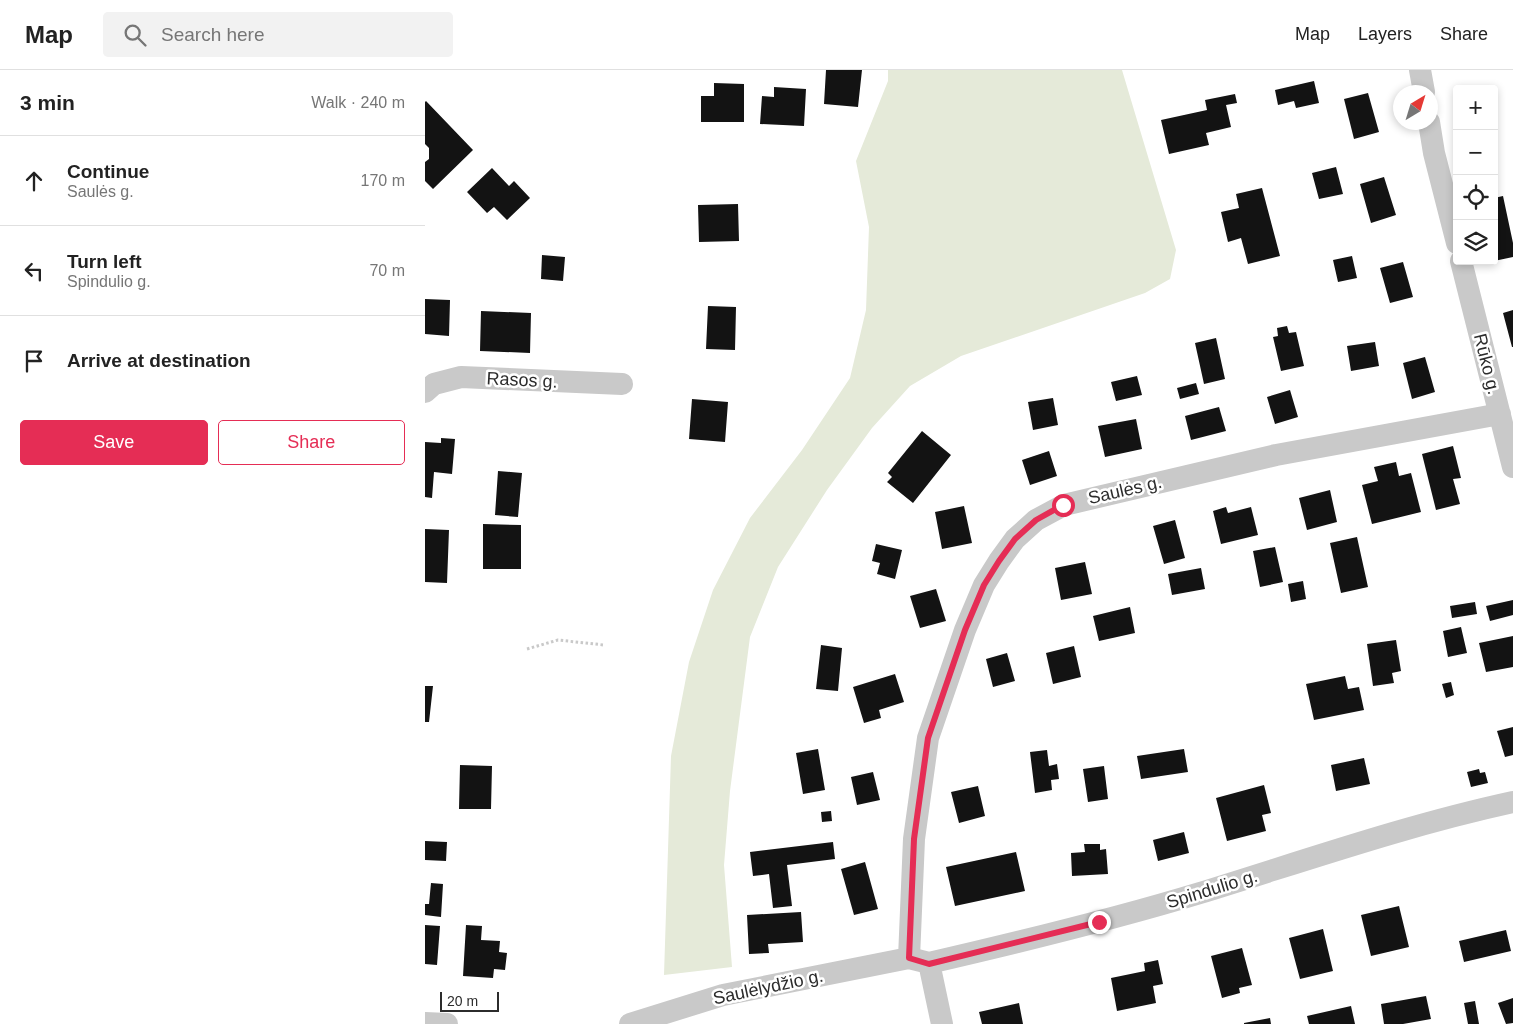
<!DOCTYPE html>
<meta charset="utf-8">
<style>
body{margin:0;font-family:Helvetica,sans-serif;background:#f2f2f2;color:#222}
.controls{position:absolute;right:15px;top:15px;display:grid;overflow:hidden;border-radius:5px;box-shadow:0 2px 8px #0003}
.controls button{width:45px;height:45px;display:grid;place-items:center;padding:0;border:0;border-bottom:1px solid #e0e0e0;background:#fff;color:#222;font:25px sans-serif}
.compass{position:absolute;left:968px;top:15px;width:45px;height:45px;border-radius:50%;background:#fff;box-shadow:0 2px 8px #0003;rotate:38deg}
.scale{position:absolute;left:15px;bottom:12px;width:59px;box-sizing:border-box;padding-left:5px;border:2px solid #2c2c2c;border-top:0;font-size:14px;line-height:18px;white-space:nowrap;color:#2c2c2c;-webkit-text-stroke:4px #fff;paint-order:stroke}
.stop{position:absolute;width:15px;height:15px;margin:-11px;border:4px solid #e52d55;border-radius:50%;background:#fff}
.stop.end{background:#e52d55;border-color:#fff;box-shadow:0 1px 5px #0008}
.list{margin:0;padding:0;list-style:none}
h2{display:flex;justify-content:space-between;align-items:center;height:65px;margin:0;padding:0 20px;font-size:21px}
h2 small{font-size:16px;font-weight:400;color:#767676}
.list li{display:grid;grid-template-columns:32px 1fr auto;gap:15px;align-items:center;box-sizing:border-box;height:90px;padding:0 20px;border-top:1px solid #e0e0e0}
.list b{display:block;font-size:19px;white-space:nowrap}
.list p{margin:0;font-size:16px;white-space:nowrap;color:#767676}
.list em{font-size:16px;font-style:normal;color:#767676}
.actions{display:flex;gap:10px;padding:15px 20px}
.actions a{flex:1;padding:11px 0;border:1px solid #e52d55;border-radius:5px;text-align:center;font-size:18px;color:#e52d55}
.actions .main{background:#e52d55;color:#fff}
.icon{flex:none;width:28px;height:28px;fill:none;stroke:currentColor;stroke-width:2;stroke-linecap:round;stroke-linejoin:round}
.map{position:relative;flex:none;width:1088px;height:954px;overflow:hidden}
header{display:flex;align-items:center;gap:30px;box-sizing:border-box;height:70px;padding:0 25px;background:#fff;border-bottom:1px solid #e0e0e0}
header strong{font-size:24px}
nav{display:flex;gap:28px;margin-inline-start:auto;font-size:18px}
.search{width:350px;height:45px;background:#f2f2f2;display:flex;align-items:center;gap:12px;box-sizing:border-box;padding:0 18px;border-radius:5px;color:#767676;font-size:19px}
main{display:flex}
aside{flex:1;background:#fff}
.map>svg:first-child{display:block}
</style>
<header>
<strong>Map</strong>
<div class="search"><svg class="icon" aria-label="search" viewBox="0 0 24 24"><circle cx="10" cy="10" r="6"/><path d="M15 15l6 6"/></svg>Search here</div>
<nav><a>Map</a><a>Layers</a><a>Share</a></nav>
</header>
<main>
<aside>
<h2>3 min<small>Walk · 240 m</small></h2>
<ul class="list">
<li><svg class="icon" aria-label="ahead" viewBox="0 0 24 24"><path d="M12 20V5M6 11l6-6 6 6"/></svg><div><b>Continue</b><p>Saulės g.</p></div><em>170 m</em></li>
<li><svg class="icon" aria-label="left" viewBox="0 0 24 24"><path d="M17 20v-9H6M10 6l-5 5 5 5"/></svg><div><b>Turn left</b><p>Spindulio g.</p></div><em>70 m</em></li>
<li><svg class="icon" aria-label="arrive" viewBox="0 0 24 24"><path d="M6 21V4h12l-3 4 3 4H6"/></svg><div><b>Arrive at destination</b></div></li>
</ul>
<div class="actions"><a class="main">Save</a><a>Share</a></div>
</aside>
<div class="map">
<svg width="1088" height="954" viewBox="0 0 1088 954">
<rect width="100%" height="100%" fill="#fff"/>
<path fill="#e5ead9" d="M463 0H697L751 180 745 209 720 223 536 286 485 316 447 358 402 420 353 497 325 567 305 721 299 795 307 897 239 905 246 686 264 592 288 520 325 448 377 380 425 308 441 240 444 157 431 91 463 11Z"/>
<path fill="#131313" d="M401 0H437L433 37 399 34Z
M889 11 894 33 871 38 869 31 853 35 850 20Z
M289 13 319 14V52H276V26H289Z
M349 17 381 19 379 56 335 54 337 26 349 27Z
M943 23 954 62 929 69 919 29Z
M810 24 812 33 801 35 806 57 781 63 784 75 744 84 736 50 782 40 780 30Z
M1 31 48 80 8 119 0 111V92L4 89V78L0 74V32Z
M911 97 918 124 894 129 887 103Z
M67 98 84 116 89 111 105 128 82 150 69 137 62 143 42 122Z
M959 107 971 145 946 153 935 114Z
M837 118 855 186 823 194 816 168 803 172 796 142 814 138 811 124Z
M1078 126 1088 173V187L1069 191V128Z
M313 134 314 171 274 172 273 135Z
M117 185 140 187 138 211 116 209Z
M927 186 932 208 913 212 908 190Z
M978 192 988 227 965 233 955 198Z
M0 229 25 230 24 266 0 264Z
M283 236 311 237 310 280 281 279Z
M1088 240V277H1087L1078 243Z
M56 241 106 243 105 283 55 281Z
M862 256 864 263 871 262 879 296 856 301 848 267 853 266 852 258Z
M791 268 800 309 779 314 770 273Z
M950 272 954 296 926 301 922 276Z
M1000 287 1010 322 987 329 978 293Z
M712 306 717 325 691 331 686 312Z
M771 313 774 324 755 329 752 318Z
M865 320 873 347 850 354 842 327Z
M628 328 633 355 608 360 603 332Z
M267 329 303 332 300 372 264 369Z
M794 337 801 361 766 370 760 346Z
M711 349 717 379 680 387 673 356Z
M497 361 526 385 488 433 462 412 467 407 463 403Z
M16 368 30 369 27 404 9 402 7 428 0 427V372L16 373Z
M1028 376 1036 408 1028 409 1035 434 1011 440 997 384Z
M624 381 632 406 605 415 597 390Z
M971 392 974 406 986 403 996 442 947 454 937 415 953 411 949 397Z
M73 401 97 403 93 447 70 445Z
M905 420 912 452 882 460 874 428Z
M539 436 547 473 517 479 510 442Z
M801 437 803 443 826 437 833 465 796 474 788 441Z
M750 450 760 488 739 494 728 456Z
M58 454 96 455V499H58Z
M0 459 24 460 22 513 0 512Z
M932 467 943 517 916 523 905 473Z
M451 474 477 480 470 509 452 504 455 493 447 491Z
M850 477 858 512 835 517 828 481Z
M660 492 667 524 636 530 630 498Z
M776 498 780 519 747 525 743 504Z
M878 511 881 529 866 532 863 514Z
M511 519 521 551 495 558 485 526Z
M1088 530V545L1065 551 1061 536Z
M1050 532 1052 544 1027 548 1025 536Z
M705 537 710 563 674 571 668 546Z
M1036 557 1042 583 1023 587 1018 561Z
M1088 566V597L1061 602 1054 573Z
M971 570 976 601 967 603 969 613 948 616 942 574Z
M396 575 417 578 413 621 391 619Z
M649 576 656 607 628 614 621 583Z
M582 583 590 611 568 617 561 589Z
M470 604 479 632 454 640 456 648 439 653 428 617Z
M920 606 923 619 934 617 939 640 889 650 881 614Z
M1026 612 1029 625 1021 628 1017 614Z
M0 616H8L4 652H0Z
M1088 657V685L1080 687 1072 661Z
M393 679 400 720 378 724 371 683Z
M759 679 763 702 716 709 712 686Z
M622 680 624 696 632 694 634 709 626 710 627 720 610 723 605 682Z
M939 688 945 714 911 721 906 695Z
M35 695 67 696 66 739H34Z
M679 696 683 729 663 732 658 699Z
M1054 699 1055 703 1060 702 1063 713 1046 717 1042 702Z
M448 702 455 730 432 735 426 707Z
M839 715 846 743 837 745 841 761 802 771 791 728Z
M553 716 560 746 534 753 526 722Z
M406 741 407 751 397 752 396 742Z
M759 762 764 783 733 791 728 770Z
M0 771 22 772 21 791 0 790Z
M408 772 410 789 362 795 367 836 348 838 344 804 328 806 325 782Z
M659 774H675V780L681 779 683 804 647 806 646 783 660 782Z
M591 782 600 821 530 836 521 797Z
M440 792 453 839 429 845 416 799Z
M6 813 18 814 16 847 0 845V834H4Z
M974 836 984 877 946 886 936 845Z
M376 842 378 872 343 874 344 883 324 884 322 845Z
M0 855 15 856 12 895 0 894Z
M41 855 57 856 56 870 75 871 74 882 82 883 80 900 69 899 68 908 38 906Z
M898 859 908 901 875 909 864 868Z
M1081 860 1086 881 1039 892 1034 871Z
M817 878 827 915 814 918 815 923 797 928 786 886Z
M733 890 738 914 728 916 731 933 692 941 686 908 720 901 719 893Z
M1001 926 1006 949 978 954H959L956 934Z
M1088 928V953L1081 954 1073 933Z
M1050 931 1054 954H1043L1039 933Z
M594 933 598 954H557L554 942Z
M926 936 930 954H884L882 946Z
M845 948 846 954H819V953Z"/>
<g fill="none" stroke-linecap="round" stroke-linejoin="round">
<path stroke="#c9c9c9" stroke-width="3" stroke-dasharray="2.5 2.5" stroke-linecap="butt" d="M102 579 133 570 179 575"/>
<path stroke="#c9c9c9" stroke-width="22" d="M995 0 999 22
M1004 52 1009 83 1032 173
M1036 191 1088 397
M0 322 9 314 36 307 197 314
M484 888 489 769 503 668 540 560 559 515 574 491 590 469 611 450 639 435 851 385 1075 344
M504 893 517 954
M0 953 22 954
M205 954 298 925 484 888 504 893C595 872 686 850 775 823 879 791 982 755 1088 732"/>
</g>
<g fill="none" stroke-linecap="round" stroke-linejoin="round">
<path stroke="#e52d55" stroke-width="6" d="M638 435 611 450 590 469 574 491 559 515 540 560 503 668 489 769 484 888 504 894 674 852"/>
</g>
<g text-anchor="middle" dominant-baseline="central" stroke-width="5" stroke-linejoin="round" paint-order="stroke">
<g font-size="18" fill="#2c2c2c" stroke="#fff">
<text transform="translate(1062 294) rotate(76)">Rūko g.</text>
<text transform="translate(97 310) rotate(3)">Rasos g.</text>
<text transform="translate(700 420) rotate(-13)">Saulės g.</text>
<text transform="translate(787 819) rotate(-17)">Spindulio g.</text>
<text transform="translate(343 917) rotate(-12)">Saulėlydžio g.</text>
</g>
</g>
</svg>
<div class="controls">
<button>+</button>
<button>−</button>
<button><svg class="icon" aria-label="locate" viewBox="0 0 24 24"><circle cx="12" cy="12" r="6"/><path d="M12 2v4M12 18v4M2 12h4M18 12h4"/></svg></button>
<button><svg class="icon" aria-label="layers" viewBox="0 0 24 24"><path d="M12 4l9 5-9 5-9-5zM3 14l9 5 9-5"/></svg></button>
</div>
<svg class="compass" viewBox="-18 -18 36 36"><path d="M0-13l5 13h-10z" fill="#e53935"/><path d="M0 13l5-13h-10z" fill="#767676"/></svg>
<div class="scale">20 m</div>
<div class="stop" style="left:638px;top:435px"></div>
<div class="stop end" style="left:674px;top:852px"></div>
</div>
</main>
